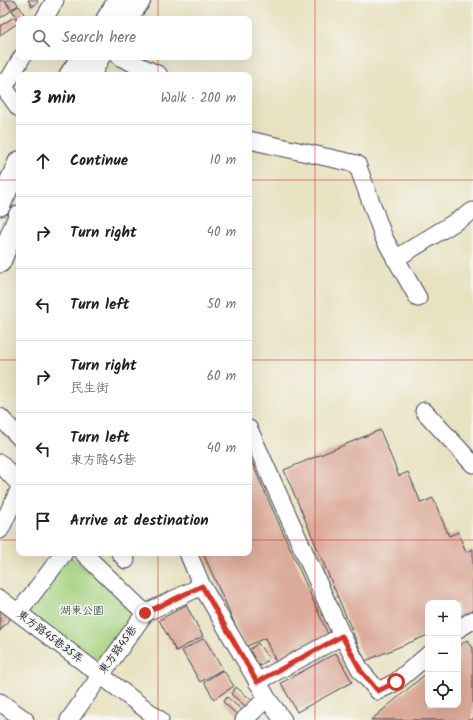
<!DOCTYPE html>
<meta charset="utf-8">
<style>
body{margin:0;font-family:Kalam,"LXGW WenKai TC",sans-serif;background:#f2f2f2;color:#222}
.controls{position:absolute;right:12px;bottom:12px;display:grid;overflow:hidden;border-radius:8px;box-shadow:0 4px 16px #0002}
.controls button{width:36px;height:36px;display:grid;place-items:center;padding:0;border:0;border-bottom:1px solid #e0e0e0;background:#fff;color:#222;font:20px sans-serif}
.stop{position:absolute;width:12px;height:12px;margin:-9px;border:3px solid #d93025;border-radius:50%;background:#fff}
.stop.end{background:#d93025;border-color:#fff;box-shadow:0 1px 4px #0008}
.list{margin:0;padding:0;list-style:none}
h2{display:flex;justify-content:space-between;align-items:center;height:52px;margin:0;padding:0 16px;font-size:17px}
h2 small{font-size:13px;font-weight:400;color:#767676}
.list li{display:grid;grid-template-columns:26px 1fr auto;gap:12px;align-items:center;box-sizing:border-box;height:72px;padding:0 16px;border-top:1px solid #e0e0e0}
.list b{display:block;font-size:15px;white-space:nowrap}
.list p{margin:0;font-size:13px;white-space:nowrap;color:#767676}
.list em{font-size:13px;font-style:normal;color:#767676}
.icon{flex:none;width:22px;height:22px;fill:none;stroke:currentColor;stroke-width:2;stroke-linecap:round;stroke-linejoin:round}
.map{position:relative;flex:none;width:473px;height:720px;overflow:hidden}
.search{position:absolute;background:#fff;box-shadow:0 4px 16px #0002;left:16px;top:16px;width:236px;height:44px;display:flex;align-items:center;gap:10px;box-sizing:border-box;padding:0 14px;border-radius:8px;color:#767676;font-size:15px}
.panel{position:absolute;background:#fff;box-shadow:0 4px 16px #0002;left:16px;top:72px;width:236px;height:484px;border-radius:8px}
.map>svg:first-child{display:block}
</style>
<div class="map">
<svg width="473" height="720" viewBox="0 0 473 720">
<rect width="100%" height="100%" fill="#f6f6f2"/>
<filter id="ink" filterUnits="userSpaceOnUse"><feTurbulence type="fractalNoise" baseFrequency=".025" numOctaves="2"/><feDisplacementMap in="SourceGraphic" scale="8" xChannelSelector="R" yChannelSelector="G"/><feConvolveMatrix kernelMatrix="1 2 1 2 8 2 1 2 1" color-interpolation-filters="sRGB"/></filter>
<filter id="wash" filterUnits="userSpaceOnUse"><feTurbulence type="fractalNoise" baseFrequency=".012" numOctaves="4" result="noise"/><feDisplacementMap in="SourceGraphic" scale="16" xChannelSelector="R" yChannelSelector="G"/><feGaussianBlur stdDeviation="0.9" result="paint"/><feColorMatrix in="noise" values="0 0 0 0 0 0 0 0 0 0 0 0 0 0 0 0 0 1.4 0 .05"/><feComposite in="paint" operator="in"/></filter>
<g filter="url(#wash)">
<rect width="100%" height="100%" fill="#e8e2c1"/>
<path fill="#a6d27f" stroke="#647a5d" d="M68 555 139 612 96 667 25 610Z"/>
<g id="blocks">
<path fill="#dbaa99" d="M0 0H4L11 11 0 18Z
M5 0H15L18 5 12 9Z
M28 0H37L38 2 32 7Z
M19 6 27 19H19V22L12 10Z
M14 17 18 23 0 35V26Z
M380 430 399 476 408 472 421 503 433 498 449 536 458 532 466 552 473 549V616L458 622V603H428V635L365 661 284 470Z
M249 456 328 634 276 662 265 638 245 647 203 553H249Z
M186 605 203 636 176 651 159 620Z
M0 608 11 617 0 631Z
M204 638 223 669 200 682 182 651Z
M467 640 473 648V720H371L428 672V705H458V647Z
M258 643 269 659 260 666 248 651Z
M336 653 352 682 297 712 281 683Z
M223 670 234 686 214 699 204 682Z
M236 687 254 702 249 709 231 694Z
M227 697 245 713 241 718 223 702Z"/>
</g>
</g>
<g filter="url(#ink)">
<use href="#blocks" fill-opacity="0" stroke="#403f4f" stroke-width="1"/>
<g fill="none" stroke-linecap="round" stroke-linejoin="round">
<defs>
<path id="minor" d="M44 19 55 0
M120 57 159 75
M0 82 19 108
M4 88 22 57
M249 140 357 164 384 238 418 298
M395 259 473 211
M424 411 473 464
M0 417 19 437
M249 429 342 636 361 671 378 691 396 682 428 655
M0 463 19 484
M0 530 19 490
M83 553 145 613
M120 553 126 560
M188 553 202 586 267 698 283 720
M0 599 160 720
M18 613 64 553
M458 629 473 620
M257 682 342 636
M0 702 25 720
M69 720 145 613 202 586
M244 720 267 698"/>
<path id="major" d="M107 19 119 0
M126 19 140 0
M70 75 82 57
M90 75 99 57
M0 205 19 162
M0 262 19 216"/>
</defs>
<use href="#minor" stroke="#403f4f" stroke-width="19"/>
<use href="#major" stroke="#403f4f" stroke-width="23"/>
<use href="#minor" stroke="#fff" stroke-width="17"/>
<use href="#major" stroke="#fff" stroke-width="21"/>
</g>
</g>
<g fill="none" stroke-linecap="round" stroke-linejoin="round" filter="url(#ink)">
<path stroke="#d93025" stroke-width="5" d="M145 613 202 586 257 682 342 636 361 671 378 691 396 682"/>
</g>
<path fill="none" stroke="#d62828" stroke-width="1" stroke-opacity="0.55" d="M158 0V19M315 0V720M158 57V75M0 180H19M249 180H473M0 360H19M249 360H473M0 540H19M249 540H473M158 553V720"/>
<g text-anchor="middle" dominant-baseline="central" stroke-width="3" stroke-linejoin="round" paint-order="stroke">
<g font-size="11" fill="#4a574f" stroke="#f6f6f2">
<text x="82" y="611">湖東公園</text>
</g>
<g font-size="11" fill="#22223b" stroke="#f6f6f2">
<text transform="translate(50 637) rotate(37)">東方路45巷35弄</text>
<text transform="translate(118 650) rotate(-54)">東方路45巷</text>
</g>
</g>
</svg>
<div class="controls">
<button>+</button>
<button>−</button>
<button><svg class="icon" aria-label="locate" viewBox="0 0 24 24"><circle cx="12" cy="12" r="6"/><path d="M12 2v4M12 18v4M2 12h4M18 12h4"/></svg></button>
</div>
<div class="stop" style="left:396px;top:682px"></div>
<div class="stop end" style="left:145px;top:613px"></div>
<div class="search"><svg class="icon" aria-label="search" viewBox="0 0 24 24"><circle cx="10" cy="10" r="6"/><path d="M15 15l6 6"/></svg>Search here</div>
<section class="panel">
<h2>3 min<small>Walk · 200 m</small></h2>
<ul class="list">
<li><svg class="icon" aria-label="ahead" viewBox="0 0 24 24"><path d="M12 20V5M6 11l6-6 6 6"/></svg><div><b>Continue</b></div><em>10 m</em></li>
<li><svg class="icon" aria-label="right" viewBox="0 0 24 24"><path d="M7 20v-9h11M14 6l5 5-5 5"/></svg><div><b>Turn right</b></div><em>40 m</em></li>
<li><svg class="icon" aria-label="left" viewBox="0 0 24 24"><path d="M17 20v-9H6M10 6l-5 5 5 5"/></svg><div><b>Turn left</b></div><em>50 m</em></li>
<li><svg class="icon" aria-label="right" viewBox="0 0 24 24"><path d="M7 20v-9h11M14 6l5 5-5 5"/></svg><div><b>Turn right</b><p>民生街</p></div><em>60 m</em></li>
<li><svg class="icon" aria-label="left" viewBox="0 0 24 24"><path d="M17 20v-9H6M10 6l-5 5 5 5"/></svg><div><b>Turn left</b><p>東方路45巷</p></div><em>40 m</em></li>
<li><svg class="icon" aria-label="arrive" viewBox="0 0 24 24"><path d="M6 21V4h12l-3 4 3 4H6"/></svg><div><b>Arrive at destination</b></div></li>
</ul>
</section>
</div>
